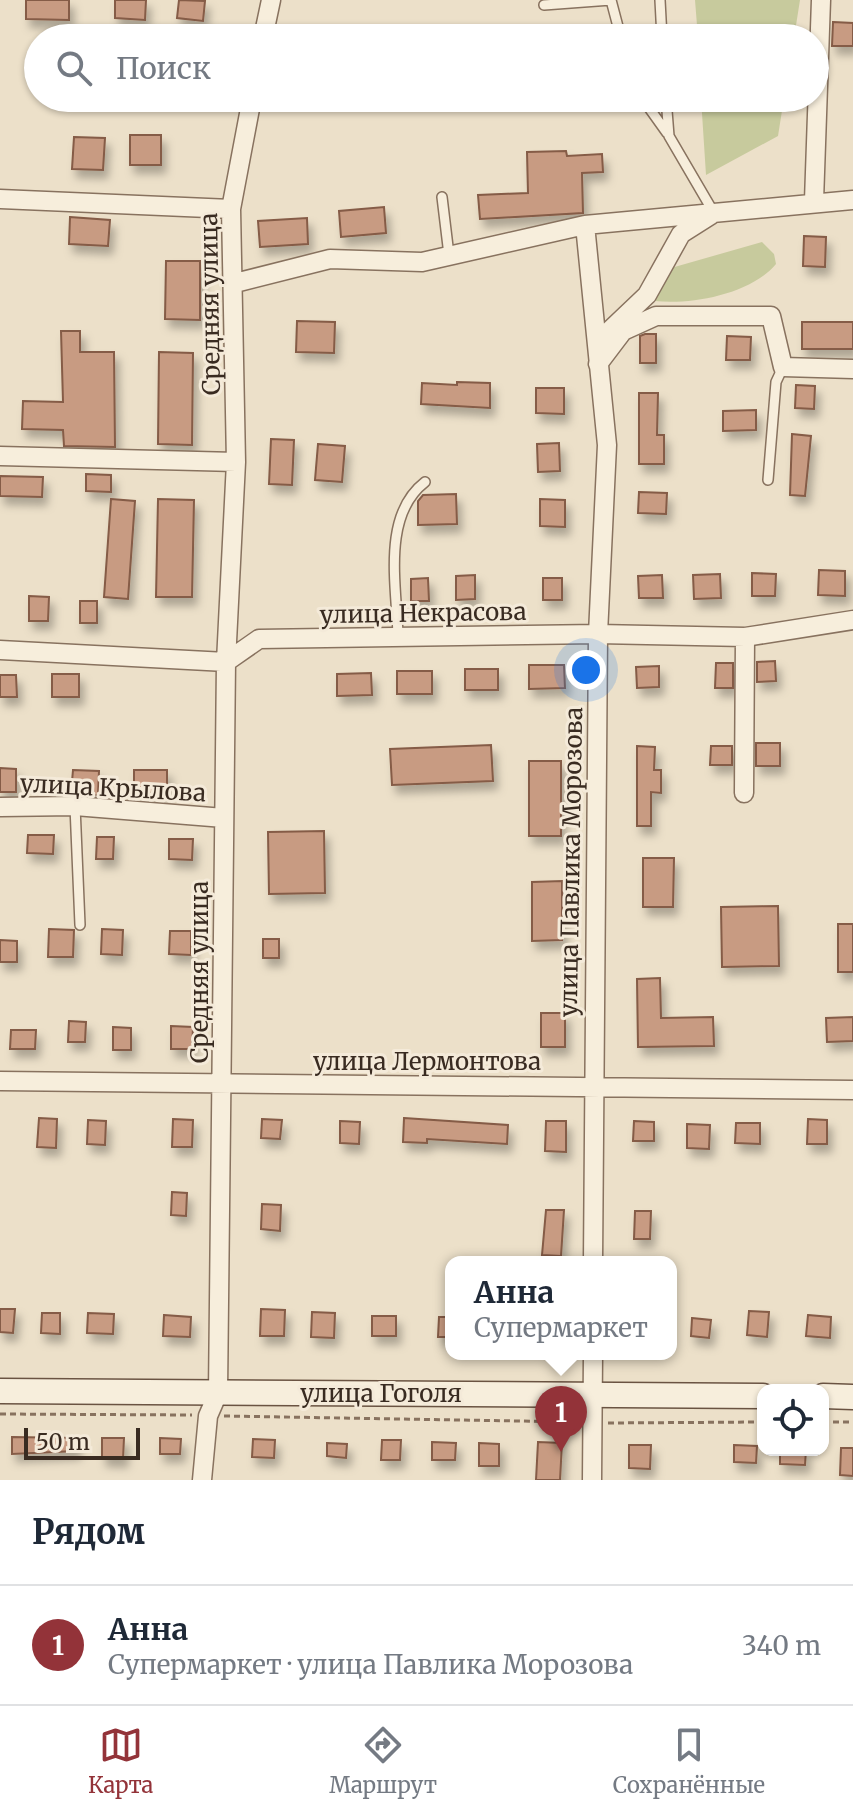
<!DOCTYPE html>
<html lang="ru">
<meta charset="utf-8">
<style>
body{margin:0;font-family:Merriweather,serif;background:#f2f2f3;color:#1f2937}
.controls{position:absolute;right:24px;bottom:24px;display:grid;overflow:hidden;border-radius:16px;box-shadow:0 2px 6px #0004}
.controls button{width:72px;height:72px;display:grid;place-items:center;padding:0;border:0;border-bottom:2px solid #e0e1e3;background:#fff;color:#1f2937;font:40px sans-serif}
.scale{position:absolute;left:24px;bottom:20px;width:116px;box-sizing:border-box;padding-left:8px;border:4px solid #392b21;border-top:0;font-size:22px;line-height:28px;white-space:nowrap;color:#392b21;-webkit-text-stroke:6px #f4ead9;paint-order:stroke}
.you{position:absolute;left:586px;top:670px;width:28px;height:28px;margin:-20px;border:6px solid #fff;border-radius:50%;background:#1a73e8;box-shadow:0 0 0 12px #1a73e833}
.badge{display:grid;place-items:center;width:52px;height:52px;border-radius:50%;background:#933339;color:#fff;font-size:26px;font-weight:700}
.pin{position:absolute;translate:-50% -66px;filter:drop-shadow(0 2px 4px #0008)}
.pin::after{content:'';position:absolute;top:42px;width:28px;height:24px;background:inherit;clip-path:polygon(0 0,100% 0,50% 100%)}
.popup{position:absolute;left:445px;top:1256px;width:232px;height:104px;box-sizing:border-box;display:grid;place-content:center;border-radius:16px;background:#fff;filter:drop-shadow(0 2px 6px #0005);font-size:26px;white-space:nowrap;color:#747a83}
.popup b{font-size:30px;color:#1f2937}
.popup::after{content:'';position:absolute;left:50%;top:100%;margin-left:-16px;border:16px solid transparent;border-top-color:#fff}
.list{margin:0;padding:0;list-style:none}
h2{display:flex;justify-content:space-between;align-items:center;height:104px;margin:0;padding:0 32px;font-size:34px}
h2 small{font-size:26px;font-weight:400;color:#747a83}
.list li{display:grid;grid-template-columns:52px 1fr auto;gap:24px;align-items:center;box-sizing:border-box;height:120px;padding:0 32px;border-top:2px solid #e0e1e3}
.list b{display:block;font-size:30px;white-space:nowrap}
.list p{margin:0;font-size:26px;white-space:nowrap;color:#747a83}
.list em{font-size:26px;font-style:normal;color:#747a83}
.icon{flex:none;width:44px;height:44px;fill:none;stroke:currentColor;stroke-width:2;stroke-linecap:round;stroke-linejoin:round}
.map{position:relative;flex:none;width:853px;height:1480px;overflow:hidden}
.search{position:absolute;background:#fff;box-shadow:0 2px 6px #0004;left:24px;right:24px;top:24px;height:88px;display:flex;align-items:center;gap:20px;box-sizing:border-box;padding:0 28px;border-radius:44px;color:#747a83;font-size:30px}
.sheet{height:224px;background:#fff}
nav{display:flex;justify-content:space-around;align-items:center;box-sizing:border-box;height:112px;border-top:2px solid #e0e1e3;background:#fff;font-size:22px;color:#747a83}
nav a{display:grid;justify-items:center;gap:4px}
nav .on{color:#933339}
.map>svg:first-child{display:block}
</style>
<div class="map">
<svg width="853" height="1480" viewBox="0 0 853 1480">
<defs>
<filter id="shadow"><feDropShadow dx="4.5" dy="8" stdDeviation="4" flood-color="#0004"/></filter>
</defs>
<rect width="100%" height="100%" fill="#ece0c9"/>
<path fill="#c7ca9d" d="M695 0H800L794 38H698Z
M701 98H784L778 136 706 175Z
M762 242 774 254 776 264C751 294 692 305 655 301L658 286 671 268Z"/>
<path fill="#c89b82" stroke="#855b46" stroke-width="2" filter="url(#shadow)" d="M26 0H69V20L26 19Z
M115 0H146L145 20 115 18Z
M179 0 205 1 203 21 177 18Z
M833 22 853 23V46H832Z
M130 135H161V165H130Z
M74 137 105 138 103 170 72 169Z
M566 151 567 156 602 154 603 172 582 173 583 213 480 219 478 195 528 193 527 152Z
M384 207 386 233 341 237 339 211Z
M70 217 110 220 108 246 69 244Z
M307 218 308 244 260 247 258 221Z
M804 236 826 237 825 267 803 266Z
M166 261H200V320L165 319Z
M297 321 335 322 334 353 296 352Z
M802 322H853V349H802Z
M61 331H80V352H114L115 447 64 446 63 430 22 429 23 401 63 402Z
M645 334H656V363H640V336Z
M727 336 751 337 750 360H726Z
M159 352 193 353 192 445 158 444Z
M457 382 490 383V408L421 404 422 383 457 385Z
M796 385 815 386 814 409 795 408Z
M536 388H564V414L536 413Z
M639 393H658L657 435H664V464H639Z
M756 410V430L723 431V411Z
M792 434 811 436 805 496 790 495Z
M271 439 294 440 292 485 269 484Z
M559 443 560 471 538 472 537 444Z
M318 444 345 446 342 482 315 480Z
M86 474 111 475V492L86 491Z
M0 476 43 477 42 497 0 496Z
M639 492 667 493 666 514 638 513Z
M456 494 457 524 418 525V501L423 495Z
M111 499 135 501 128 599 104 597Z
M158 499 194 500 192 597H156Z
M540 499 565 500V527L540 526Z
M819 570 845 571V596L818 595Z
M752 573 776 574 775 596H752Z
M720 574 721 598 694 599 693 575Z
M475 575V599L456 600V576Z
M662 575 663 598H639L638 576Z
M428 578 429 601H411V579Z
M543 578H562V600H543Z
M29 596 49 597 48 621H29Z
M80 601H97V623H80Z
M775 661 776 681 757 682V662Z
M716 663H733V688H715Z
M529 665H564L565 688 529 689Z
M659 666V687L637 688 636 667Z
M465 669H498V690H465Z
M397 671H432V694H397Z
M371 673 372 695 337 696V674Z
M52 674H79V697H52Z
M0 675H16L17 697H0Z
M756 743H780V766H756Z
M491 745 493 781 392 785 390 749Z
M637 746 655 747 654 770H661V793L651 792V826H637Z
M711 746H732V765H710Z
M529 761H561V836H529Z
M0 768 16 769V792H0Z
M73 770 99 771 98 795 71 793Z
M134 770H167V793L134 792Z
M324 831 325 893 269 894 268 832Z
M28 835H54L53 854 27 853Z
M97 837H114L113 859H96Z
M169 839H193L192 860 169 859Z
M643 858H674L673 907H643Z
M562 881V940L532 941V882Z
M778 906 779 966 722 967 721 907Z
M838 924H853V972H838Z
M49 929 74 930 73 957H48Z
M102 929 123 930 122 955 101 954Z
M170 931H191V955L169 954Z
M263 939H279V958H263Z
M0 940 17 941V962H0Z
M660 978 661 1018 713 1017 714 1046 638 1047 637 979Z
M541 1013H565V1047H541Z
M853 1017V1041L827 1042 826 1018Z
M69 1021 86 1022 85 1042H68Z
M171 1026 193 1027 192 1049H171Z
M113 1027 131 1028V1050H113Z
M11 1030H36L35 1049H10Z
M39 1118 57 1119 56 1148 37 1147Z
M404 1118 508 1125 507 1144 427 1139V1143L403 1142Z
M173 1119 193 1120 192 1147H172Z
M262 1119 282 1120 280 1139 261 1138Z
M808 1119 827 1120V1144H807Z
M88 1120 106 1121 105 1145 87 1144Z
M340 1121 360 1122 359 1144 340 1143Z
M546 1121H566V1152L545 1151Z
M634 1121 654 1122V1141H633Z
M736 1123H760V1144L735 1143Z
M687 1124 710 1125 709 1149 687 1148Z
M172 1192 187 1193 186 1216 171 1215Z
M262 1204 281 1205 280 1231 261 1229Z
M546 1210H564L561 1256 542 1255Z
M635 1211H651L650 1239H634Z
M0 1309H15L13 1333 0 1332Z
M261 1309 285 1310 284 1336H260Z
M749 1311 769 1312 767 1337 747 1335Z
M312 1312 335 1313 334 1338 311 1337Z
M42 1313H60V1334L41 1333Z
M88 1313 114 1314 113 1334 87 1333Z
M164 1315 191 1317 190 1337 163 1336Z
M808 1315 831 1317 830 1338 806 1336Z
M372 1316H396V1336H372Z
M439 1317H451V1337H438Z
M692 1318 711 1320 709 1338 691 1336Z
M12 1437 76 1438V1451L12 1454Z
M102 1438H124L123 1459 102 1458Z
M160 1438 181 1439 180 1454H160Z
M253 1439 275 1440 274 1458 252 1457Z
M382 1440H401L400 1460H381Z
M432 1442 456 1443 455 1460H432Z
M538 1442 562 1443 560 1480H536Z
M327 1443 347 1444 346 1458 327 1456Z
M479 1443 499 1444V1466H479Z
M629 1445H651L650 1469 629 1468Z
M734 1445 757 1446 756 1463 734 1462Z
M841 1448H853V1476L840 1475Z
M780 1450H806L805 1465 780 1464Z"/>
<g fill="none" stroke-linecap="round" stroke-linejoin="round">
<defs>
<path id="lane" d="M611 0 621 38
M660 0 662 38
M544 5 611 0
M642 98 667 133
M666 98 669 136 714 213
M442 197 449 255
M768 480 776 382 783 367
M398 637C397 587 381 516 425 482
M75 806 80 925"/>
<path id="street" d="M263 38 271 0
M0 199 231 209
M814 201 821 0
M585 225 607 445 598 634 593 1262
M235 283 330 259 422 262 585 225 853 200
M606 334 647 295 681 234 711 215
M598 364 623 331 656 316H771L783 367 853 369
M0 456 236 462
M0 650 226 662 259 639 598 634 745 637 853 620
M744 793 745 637
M0 807 75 806 224 818
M0 1081 853 1090
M202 1480 208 1416 218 1393 226 662 236 462 231 209 252 98
M592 1480 593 1354"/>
<path id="secondary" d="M0 1391 763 1396
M823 1396 853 1397"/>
</defs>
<use href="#lane" stroke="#88725f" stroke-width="12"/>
<use href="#street" stroke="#88725f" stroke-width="21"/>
<use href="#secondary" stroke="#6a5342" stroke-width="27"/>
<path stroke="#88725f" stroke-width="3" stroke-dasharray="6 4" stroke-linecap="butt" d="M0 1414 192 1415
M224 1416 576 1422
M823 1422H853
M608 1423 763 1422"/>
<use href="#lane" stroke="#f7eedc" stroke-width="9"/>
<use href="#street" stroke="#f7eedc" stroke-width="18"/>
<use href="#secondary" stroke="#f7eedc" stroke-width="24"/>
</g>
<g text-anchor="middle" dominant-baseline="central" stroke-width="6" stroke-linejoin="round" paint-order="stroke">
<g font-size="24" fill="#392b21" stroke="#f4ead9">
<text transform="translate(210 304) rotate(-91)">Средняя улица</text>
<text transform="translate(423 613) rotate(-1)">улица Некрасова</text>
<text transform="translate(113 788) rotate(3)">улица Крылова</text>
<text transform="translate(571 862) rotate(-89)">улица Павлика Морозова</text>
<text transform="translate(199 972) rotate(-90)">Средняя улица</text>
<text x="427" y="1061">улица Лермонтова</text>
<text x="381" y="1393">улица Гоголя</text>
</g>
</g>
</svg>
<div class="controls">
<button><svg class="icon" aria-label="locate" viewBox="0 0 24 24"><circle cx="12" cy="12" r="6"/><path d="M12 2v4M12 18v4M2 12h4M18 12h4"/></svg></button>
</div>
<div class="scale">50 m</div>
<div class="you"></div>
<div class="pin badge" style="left:561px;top:1452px">1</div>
<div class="popup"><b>Анна</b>Супермаркет</div>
<div class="search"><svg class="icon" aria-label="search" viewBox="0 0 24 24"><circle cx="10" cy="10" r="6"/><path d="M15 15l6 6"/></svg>Поиск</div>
</div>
<section class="sheet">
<h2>Рядом<small></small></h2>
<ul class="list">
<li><span class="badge">1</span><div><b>Анна</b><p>Супермаркет · улица Павлика Морозова</p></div><em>340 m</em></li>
</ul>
</section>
<nav>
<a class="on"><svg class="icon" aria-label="map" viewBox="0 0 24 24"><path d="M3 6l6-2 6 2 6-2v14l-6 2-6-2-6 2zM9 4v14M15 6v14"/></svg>Карта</a>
<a><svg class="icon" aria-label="directions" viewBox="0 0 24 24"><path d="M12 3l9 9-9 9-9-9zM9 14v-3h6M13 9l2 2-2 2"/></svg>Маршрут</a>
<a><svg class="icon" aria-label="saved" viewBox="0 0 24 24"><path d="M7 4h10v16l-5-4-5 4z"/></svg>Сохранённые</a>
</nav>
